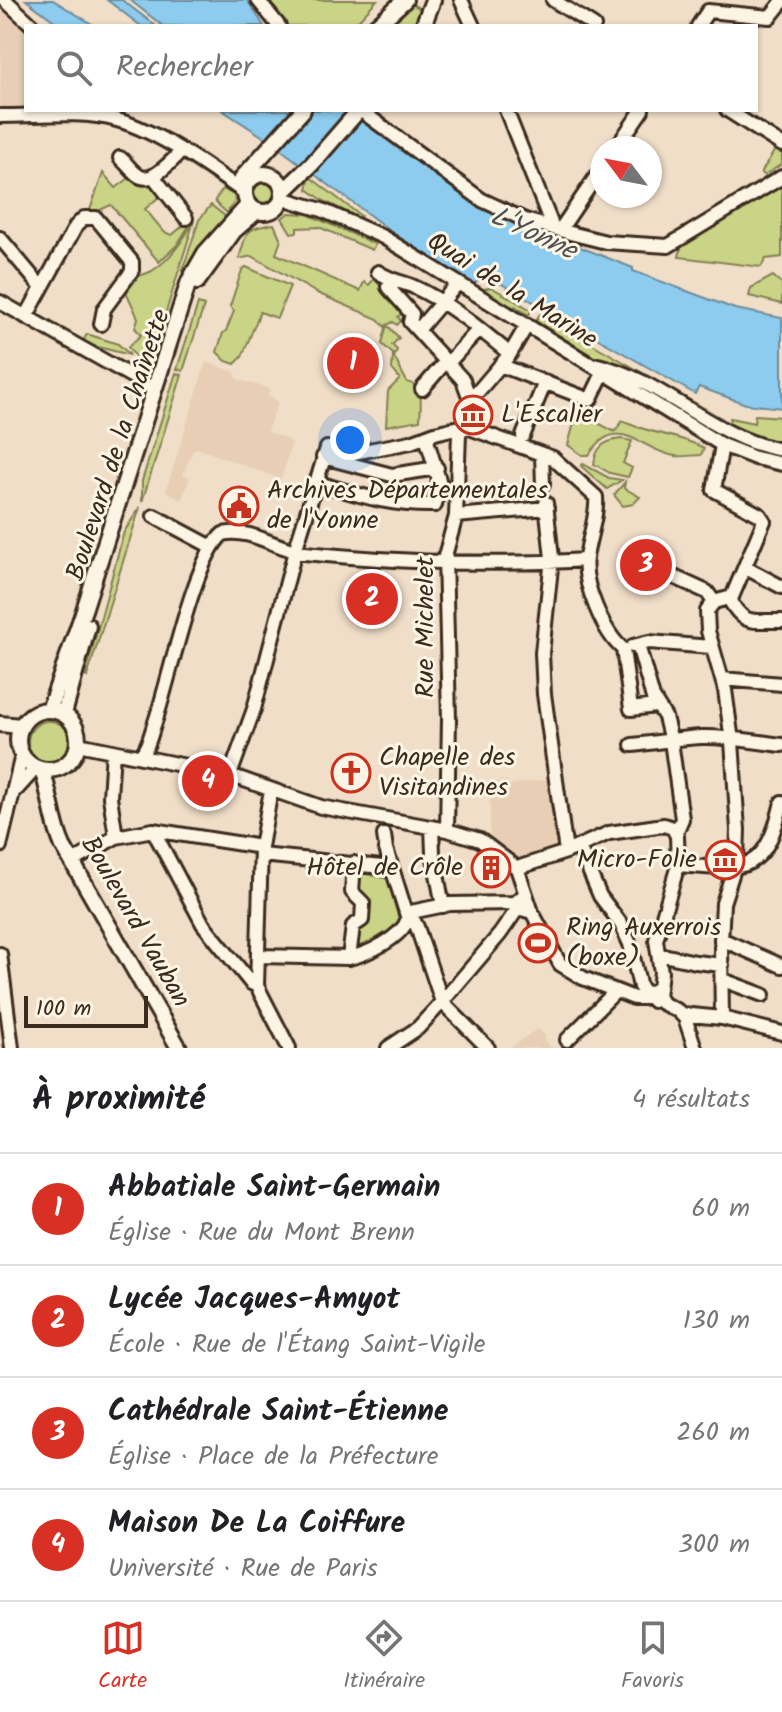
<!DOCTYPE html>
<html lang="fr">
<meta charset="utf-8">
<style>
body{margin:0;font-family:Kalam,sans-serif;background:#f6f6f6;color:#202124}
.compass{position:absolute;left:590px;top:136px;width:72px;height:72px;border-radius:50%;background:#fff;box-shadow:0 2px 6px #0004;rotate:302deg}
.scale{position:absolute;left:24px;bottom:20px;width:124px;box-sizing:border-box;padding-left:8px;border:4px solid #3b2a1e;border-top:0;font-size:22px;line-height:28px;white-space:nowrap;color:#3b2a1e;-webkit-text-stroke:6px #fcf5e5;paint-order:stroke}
.you{position:absolute;left:350px;top:440px;width:28px;height:28px;margin:-20px;border:6px solid #fff;border-radius:50%;background:#1a73e8;box-shadow:0 0 0 12px #1a73e833}
.badge{display:grid;place-items:center;width:52px;height:52px;border-radius:50%;background:#d93025;color:#fff;font-size:26px;font-weight:700}
.pin{position:absolute;translate:-50% -50%;border:4px solid #fff;box-shadow:0 2px 8px #0006}
.list{margin:0;padding:0;list-style:none}
h2{display:flex;justify-content:space-between;align-items:center;height:104px;margin:0;padding:0 32px;font-size:34px}
h2 small{font-size:26px;font-weight:400;color:#757577}
.list li{display:grid;grid-template-columns:52px 1fr auto;gap:24px;align-items:center;box-sizing:border-box;height:112px;padding:0 32px;border-top:2px solid #e0e0e0}
.list b{display:block;font-size:30px;white-space:nowrap}
.list p{margin:0;font-size:26px;white-space:nowrap;color:#757577}
.list em{font-size:26px;font-style:normal;color:#757577}
.icon{flex:none;width:44px;height:44px;fill:none;stroke:currentColor;stroke-width:2;stroke-linecap:round;stroke-linejoin:round}
.map{position:relative;flex:none;width:782px;height:1048px;overflow:hidden}
.search{position:absolute;background:#fff;box-shadow:0 2px 6px #0004;left:24px;right:24px;top:24px;height:88px;display:flex;align-items:center;gap:20px;box-sizing:border-box;padding:0 28px;border-radius:0px;color:#757577;font-size:30px}
.sheet{height:552px;background:#fff}
nav{display:flex;justify-content:space-around;align-items:center;box-sizing:border-box;height:112px;border-top:2px solid #e0e0e0;background:#fff;font-size:22px;color:#757577}
nav a{display:grid;justify-items:center;gap:4px}
nav .on{color:#d93025}
.map>svg:first-child{display:block}
</style>
<div class="map">
<svg width="782" height="1048" viewBox="0 0 782 1048">
<rect width="100%" height="100%" fill="#f0dec8"/>
<filter id="ink" filterUnits="userSpaceOnUse"><feTurbulence type="fractalNoise" baseFrequency=".0125" numOctaves="2"/><feDisplacementMap in="SourceGraphic" scale="16" xChannelSelector="R" yChannelSelector="G"/><feConvolveMatrix kernelMatrix="1 2 1 2 8 2 1 2 1" color-interpolation-filters="sRGB"/></filter>
<g filter="url(#ink)">
<path fill="#e7ceb4" d="M2 5 26 31V108H0Z
M206 362 235 372 237 379 270 389 268 395 278 402 267 431 292 442 281 479 197 448 193 450 183 475 190 478 181 500 166 491Z
M550 779 557 845 553 851 522 860 490 840V783L507 781 508 785Z
M537 1029 546 1036 543 1039 551 1048H510Z"/>
<path fill="#c9d487" stroke="#827f52" stroke-width="2" d="M266 0H377L353 26H287Z
M410 3 421 9 415 26H384Z
M776 148 782 152V164L768 173 772 179 761 173Z
M103 173 116 188 132 176 149 181 160 196 145 209 164 232 172 235 190 220 192 221 177 245 159 262 111 205 98 211 90 210Z
M310 177 361 216 359 218 324 201 307 189Z
M254 193a10 10 0 1 1 20 0a10 10 0 1 1-20 0Z
M782 184V257L766 259 761 267 679 257 681 247Z
M223 189 234 195 235 201 227 213 216 203 215 200Z
M211 205 226 217 201 246 184 273 182 272 199 220Z
M289 213 307 214 375 244 372 250 319 227 297 228V232L291 233 282 218Z
M194 221 151 361 136 357 128 347 141 335 135 328 138 318 124 287C135 273 139 278 152 271 171 259 183 240 194 221Z
M274 224 281 240 276 254 360 291 364 282 369 285 374 279 404 311 398 317 401 321 397 325 393 322 385 326 389 327 399 338 392 345 397 350 394 357 407 382C426 386 420 407 420 420L386 426 388 391 400 379 392 369 393 354 382 344 386 328 378 319 317 293 252 256 239 259C247 231 245 228 274 224Z
M246 267 290 286 277 318 260 312 242 357 235 364 226 361 217 352 223 333 226 331 234 311 230 306 242 270Z
M773 276 782 284V304L749 296 751 288Z
M491 287 531 310 529 315 515 306 511 312 481 293 484 289Z
M198 304 204 306 183 371 177 369Z
M540 314 723 419 722 426 593 361 533 325Z
M87 334 118 344 130 355 82 343Z
M176 373 182 375 142 502V481Z
M577 412 615 432 622 421C649 434 678 434 704 448L701 455C693 455 683 457 675 456 641 451 618 411 589 455H582L568 445Z
M755 415 782 417V448L728 429 730 418 754 423Z
M621 439 632 441 623 463 632 468 628 477 610 473 594 464C596 447 604 441 621 439Z
M583 464 609 478 622 480 607 489 581 466Z
M625 482 624 488 640 497 633 504 623 506 614 495Z
M140 507 87 677 85 676 124 532Z
M28 742a21 21 0 1 1 42 0a21 21 0 1 1-42 0Z
M362 873 388 879 400 924 360 948 356 945 359 876Z"/>
<path fill="#8dccee" stroke="#6c8b9b" stroke-width="2" d="M26 0H53L95 26H61Z
M107 0H122L156 26H141Z
M130 0H247L264 26H163Z
M222 110H345L468 196 520 223 633 268V271L735 309 782 318V408L746 404 699 387 695 394 493 279 482 277 474 284 403 240 268 140Z"/>
<g fill="none" stroke-linecap="round" stroke-linejoin="round">
<defs>
<path id="minor" d="M5 0 33 26
M258 0 279 26
M461 0 473 26
M553 0 594 26
M708 11 770 17 782 2
M698 26 708 11
M360 110 482 200 525 220 574 234 606 242 668 246 782 177
M506 110 553 228
M727 110 782 145
M0 116C38 116 80 110 117 120 158 131 210 168 245 193
M616 148 642 110
M120 158C127 163 133 174 141 177 154 182 172 160 181 152
M153 176 186 218
M282 198 322 210 383 237 722 445 755 458 782 464
M560 230 602 168
M0 238 42 288
M378 272C392 281 399 281 412 286 448 302 480 329 510 354
M393 282 388 287 412 314 410 322 463 380 471 402 467 420 459 434 456 516 445 556 449 719 447 830
M0 302 154 389
M26 317 76 226 84 218H96L132 262V271L104 309 101 324
M418 330 458 283
M449 362 479 329
M500 365 590 400 603 373
M598 365C665 381 713 439 782 450
M422 389 447 360
M475 395 510 354 527 325
M523 436 545 382
M542 454 543 485
M323 457 392 475 437 468
M315 482C359 495 389 506 435 505L439 480 426 437
M546 503 552 558 542 653 544 694 566 852
M154 516 212 547
M456 516 547 508
M746 568 782 587
M672 576 707 592 714 602
M729 599C745 627 752 620 782 621
M638 645 653 698 665 717 671 741 682 819 676 833
M633 646 649 642 711 647
M623 649 631 709 656 706
M722 679 782 684
M78 744 230 775 321 807 447 830 480 840 517 868 532 912 560 964 583 978 634 998H642L657 989
M632 745C655 743 678 738 701 737 728 736 755 742 782 745
M113 751 110 797 116 837
M140 756C149 747 151 733 155 722 170 680 193 559 223 534 249 527 279 550 305 553 398 562 493 566 585 560
M230 775 254 709 295 551 327 448 353 453 411 442 435 433 464 426 553 458 596 497C598 514 588 541 586 558 582 582 604 634 623 649
M17 789 36 768
M271 790 261 847 257 986 289 1048
M432 827 433 853 443 906
M153 830 203 924 251 983 257 986
M0 846 22 755
M579 847 600 896 621 924 630 944 640 987 653 1001
M261 855 392 868
M72 862 116 837 153 830 261 847
M678 865C745 870 765 875 782 802
M517 868 566 852 609 833 664 825 673 828 677 836 678 865 656 940 661 972 658 996 662 1003 678 1011 685 1018 695 1048
M406 913 450 904 515 903 523 896
M408 919 414 921 417 927 442 1002 488 1048
M721 939 782 966
M721 942 723 903 737 859 738 830 732 741 725 690 708 631 707 611 714 602 732 597 764 521 760 515 714 490 722 445
M721 947 722 1018
M0 954 12 1048
M658 954 696 962 722 965
M258 956 349 958C368 954 401 938 408 919L386 849 384 835
M349 958 353 926 362 920 363 903 352 892 354 863
M723 980 763 995
M681 1014 722 1018 782 1033
M567 1040 615 992
M388 1048 418 1028 442 1002 500 934 518 908 532 912"/>
<path id="major" d="M376 26 405 0
M423 26 433 0
M245 193a19 19 0 1 1 38 0a19 19 0 1 1-38 0Z
M242 178 303 110
M283 192 312 164 359 110
M197 282 234 231 257 211
M18 740a30 30 0 1 1 60 0a30 30 0 1 1-60 0Z
M49 710 84 610 189 281 205 253 249 204
M64 714 88 626
M0 724 21 726
M42 770C51 795 52 822 63 846L179 1048"/>
</defs>
<use href="#minor" stroke="#3b2a1e" stroke-width="18"/>
<use href="#major" stroke="#3b2a1e" stroke-width="20"/>
<use href="#minor" stroke="#fcf5e5" stroke-width="12"/>
<use href="#major" stroke="#fcf5e5" stroke-width="14"/>
</g>
</g>
<defs>
<symbol id="museum-ring" viewBox="-11 -11 22 22"><circle r="9.5" fill="#fcf5e5" stroke="#c8321e" stroke-width="1.5"/><path d="M0-6L6-3V-2H-6V-3ZM-5-1h2V3h-2ZM-1-1h2V3h-2ZM3-1h2V3H3ZM-6 4H6V6H-6Z" fill="#c8321e"/></symbol>
<symbol id="civic-ring" viewBox="-11 -11 22 22"><circle r="9.5" fill="#fcf5e5" stroke="#c8321e" stroke-width="1.5"/><path d="M-.6-6.5H3V-4.5H.6V-3L4-1V1h2V6H-6V1h2V-1L-.6-3ZM-1.2 2.5V6h2.4V2.5Z" fill="#c8321e"/></symbol>
<symbol id="church-ring" viewBox="-11 -11 22 22"><circle r="9.5" fill="#fcf5e5" stroke="#c8321e" stroke-width="1.5"/><path d="M-1.2-6h2.4v3.5h3.3v2.4h-3.3V6h-2.4V-.1h-3.3v-2.4h3.3Z" fill="#c8321e"/></symbol>
<symbol id="building-ring" viewBox="-11 -11 22 22"><circle r="9.5" fill="#fcf5e5" stroke="#c8321e" stroke-width="1.5"/><path d="M-4-6H4V6H1V3H-1V6H-4ZM-2.5-4.3h1.7v1.8h-1.7ZM.8-4.3h1.7v1.8H.8ZM-2.5-1h1.7V.8h-1.7ZM.8-1h1.7V.8H.8Z" fill="#c8321e"/></symbol>
<symbol id="stadium-ring" viewBox="-11 -11 22 22"><circle r="9.5" fill="#fcf5e5" stroke="#c8321e" stroke-width="1.5"/><path d="M0-5a6.5 5 0 1 0 0 10a6.5 5 0 1 0 0-10ZM-3.5-1.8h7v3.6h-7Z" fill="#c8321e"/></symbol>
</defs>
<g fill-rule="evenodd">
<use href="#museum-ring" x="451" y="393" width="44" height="44"/>
<use href="#civic-ring" x="217" y="484" width="44" height="44"/>
<use href="#church-ring" x="329" y="751" width="44" height="44"/>
<use href="#museum-ring" x="703" y="838" width="44" height="44"/>
<use href="#building-ring" x="469" y="846" width="44" height="44"/>
<use href="#stadium-ring" x="516" y="921" width="44" height="44"/>
</g>
<g text-anchor="middle" dominant-baseline="central" stroke-width="6" stroke-linejoin="round" paint-order="stroke">
<g font-size="26" fill="#3b2a1e" stroke="#fcf5e5">
<text transform="translate(512 291) rotate(32)">Quai de la Marine</text>
<text transform="translate(119 445) rotate(-72)">Boulevard de la Chaînette</text>
<text transform="translate(426 627) rotate(-90)">Rue Michelet</text>
<text transform="translate(135 922) rotate(60)">Boulevard Vauban</text>
</g>
<g font-size="26" fill="#3b2a1e" stroke="#fcf5e5" text-anchor="start">
<text x="501" y="415">L'Escalier</text>
<text x="267" y="491">Archives Départementales<tspan x="267" dy="30">de l'Yonne</tspan></text>
<text x="379" y="758">Chapelle des<tspan x="379" dy="30">Visitandines</tspan></text>
<text x="697" y="860" text-anchor="end">Micro-Folie</text>
<text x="463" y="868" text-anchor="end">Hôtel de Crôle</text>
<text x="566" y="928">Ring Auxerrois<tspan x="566" dy="30">(boxe)</tspan></text>
</g>
<g font-size="28" font-style="italic" fill="#505252" stroke="#fcf5e5">
<text transform="translate(533 234) rotate(25)">L'Yonne</text>
</g>
</g>
</svg>
<svg class="compass" viewBox="-18 -18 36 36"><path d="M0-13l5 13h-10z" fill="#e53935"/><path d="M0 13l5-13h-10z" fill="#757577"/></svg>
<div class="scale">100 m</div>
<div class="you"></div>
<div class="pin badge" style="left:353px;top:363px">1</div>
<div class="pin badge" style="left:372px;top:599px">2</div>
<div class="pin badge" style="left:646px;top:565px">3</div>
<div class="pin badge" style="left:208px;top:781px">4</div>
<div class="search"><svg class="icon" aria-label="search" viewBox="0 0 24 24"><circle cx="10" cy="10" r="6"/><path d="M15 15l6 6"/></svg>Rechercher</div>
</div>
<section class="sheet">
<h2>À proximité<small>4 résultats</small></h2>
<ul class="list">
<li><span class="badge">1</span><div><b>Abbatiale Saint-Germain</b><p>Église · Rue du Mont Brenn</p></div><em>60 m</em></li>
<li><span class="badge">2</span><div><b>Lycée Jacques-Amyot</b><p>École · Rue de l'Étang Saint-Vigile</p></div><em>130 m</em></li>
<li><span class="badge">3</span><div><b>Cathédrale Saint-Étienne</b><p>Église · Place de la Préfecture</p></div><em>260 m</em></li>
<li><span class="badge">4</span><div><b>Maison De La Coiffure</b><p>Université · Rue de Paris</p></div><em>300 m</em></li>
</ul>
</section>
<nav>
<a class="on"><svg class="icon" aria-label="map" viewBox="0 0 24 24"><path d="M3 6l6-2 6 2 6-2v14l-6 2-6-2-6 2zM9 4v14M15 6v14"/></svg>Carte</a>
<a><svg class="icon" aria-label="directions" viewBox="0 0 24 24"><path d="M12 3l9 9-9 9-9-9zM9 14v-3h6M13 9l2 2-2 2"/></svg>Itinéraire</a>
<a><svg class="icon" aria-label="saved" viewBox="0 0 24 24"><path d="M7 4h10v16l-5-4-5 4z"/></svg>Favoris</a>
</nav>
